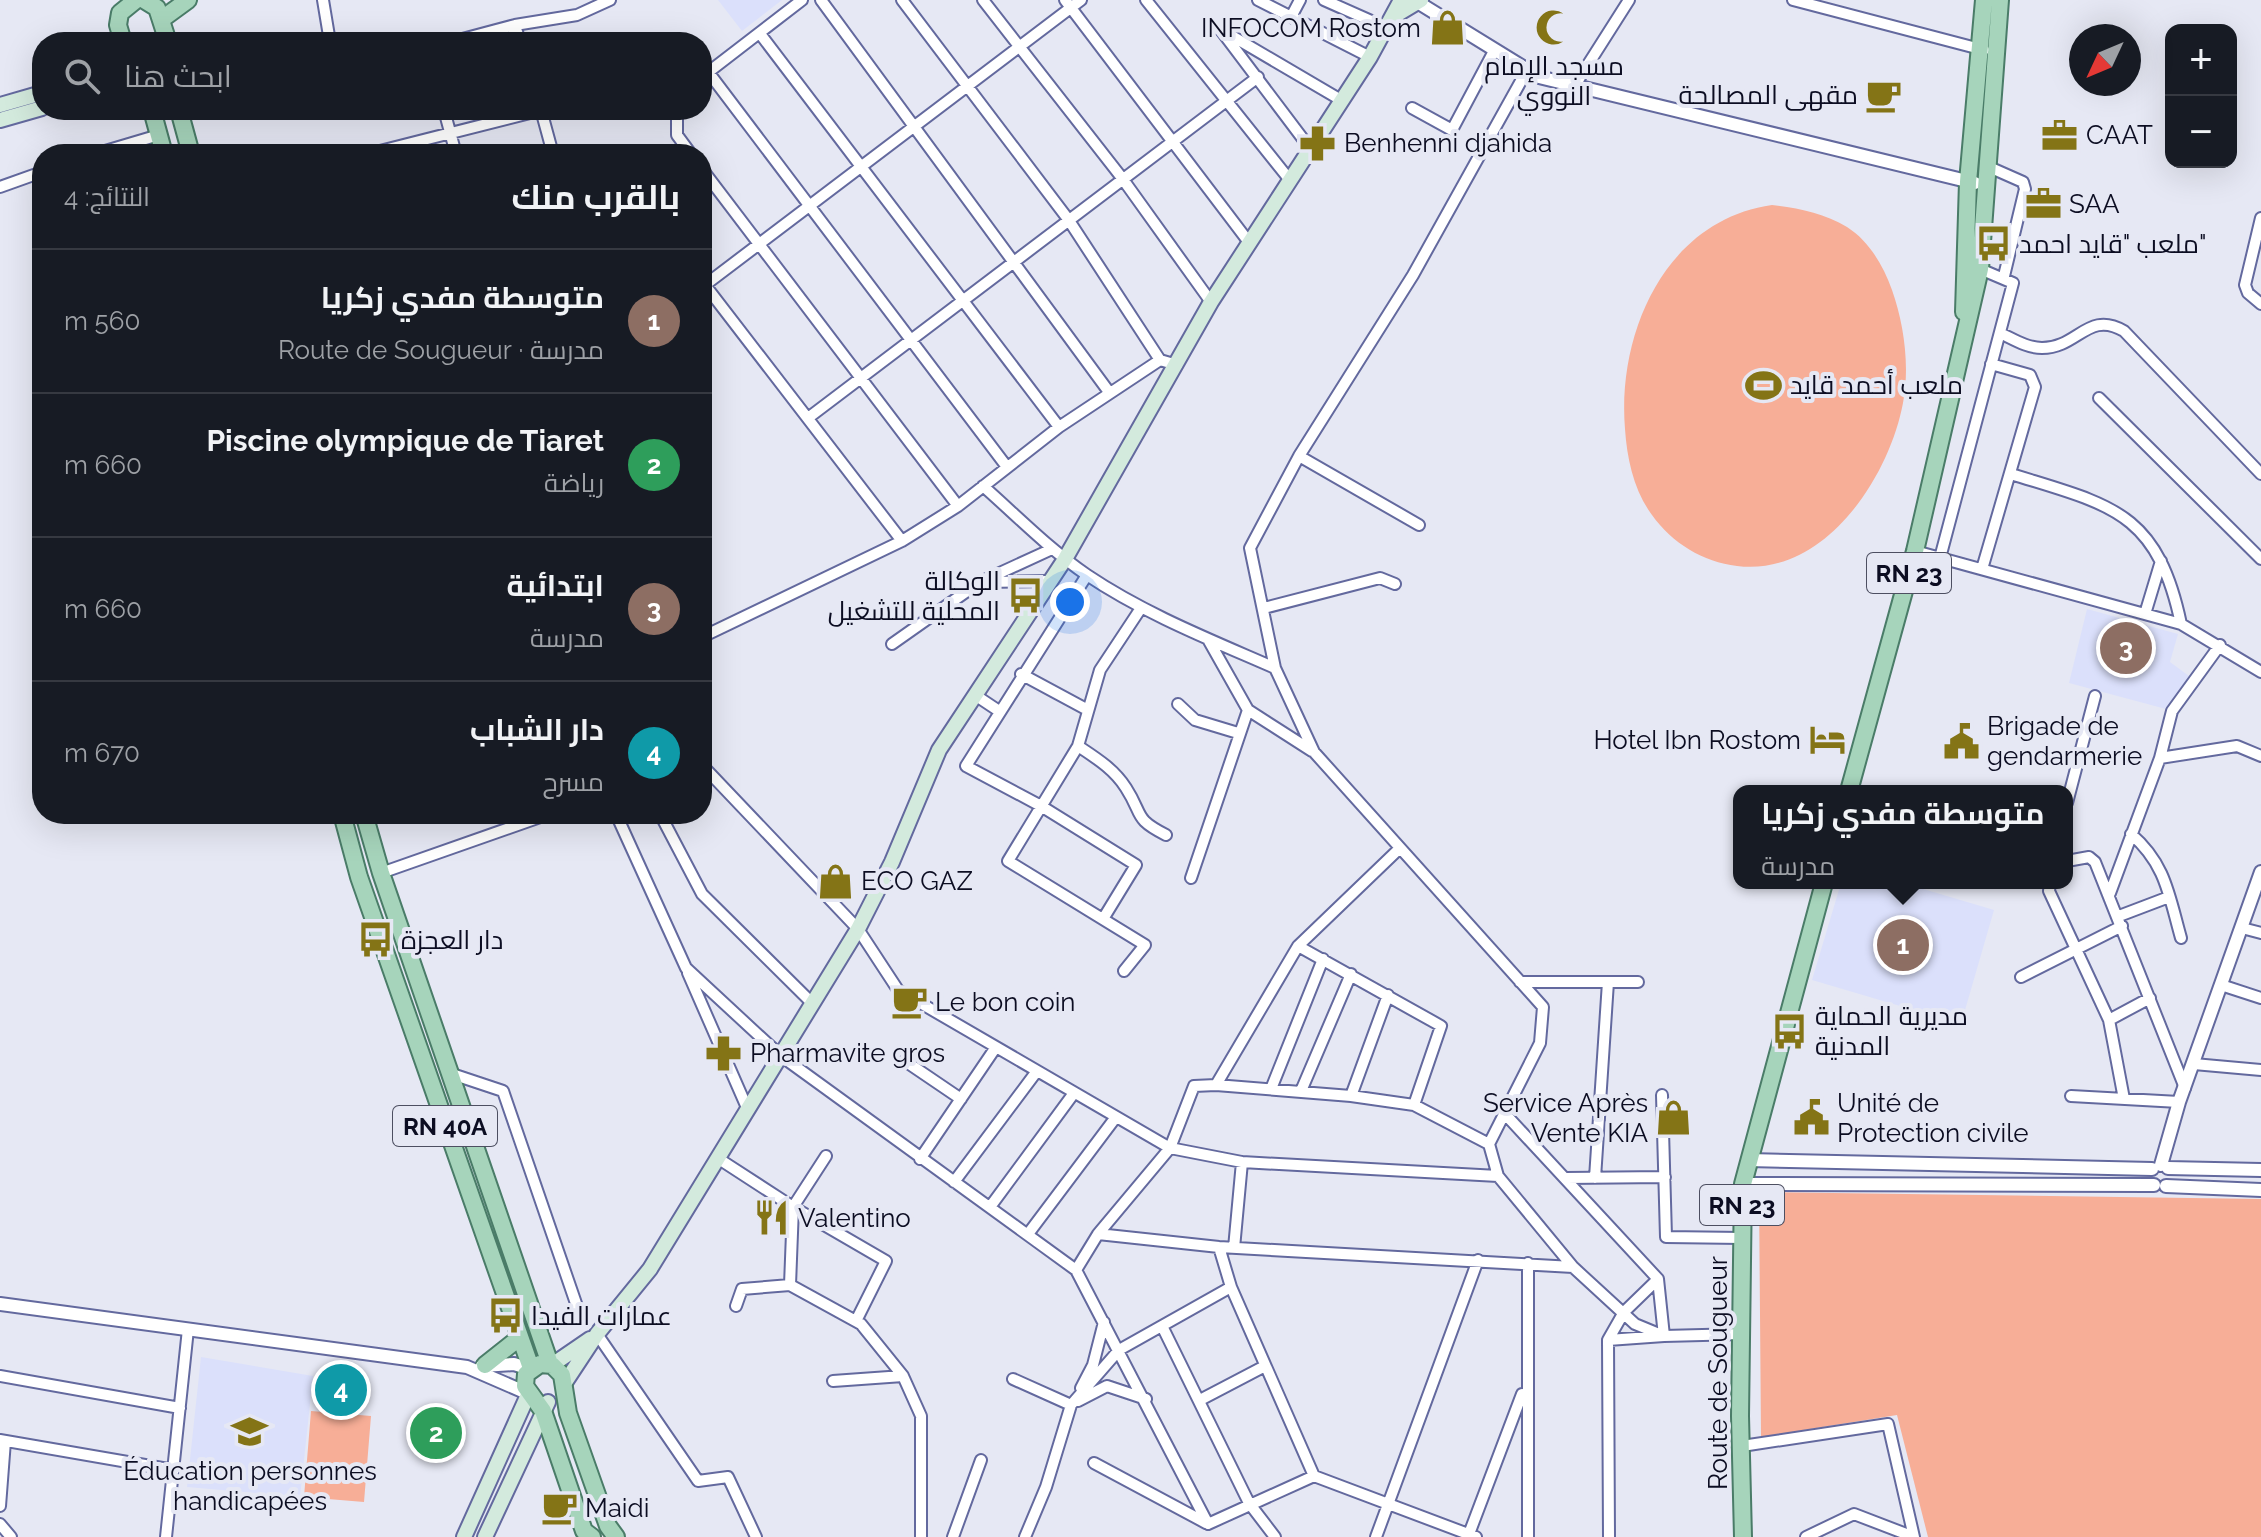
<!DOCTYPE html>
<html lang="ar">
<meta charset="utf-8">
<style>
body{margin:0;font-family:Raleway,Cairo,sans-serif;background:#242831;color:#f1f3f6;direction:rtl}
.controls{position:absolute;right:24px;top:24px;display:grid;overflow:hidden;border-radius:16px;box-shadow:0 8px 32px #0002}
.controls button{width:72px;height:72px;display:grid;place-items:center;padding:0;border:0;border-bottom:2px solid #363941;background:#171b24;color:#f1f3f6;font:40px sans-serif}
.compass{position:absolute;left:2069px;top:24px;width:72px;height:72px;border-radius:50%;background:#171b24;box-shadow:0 8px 32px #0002;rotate:226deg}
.you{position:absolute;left:1070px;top:602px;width:28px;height:28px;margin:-20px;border:6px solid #fff;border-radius:50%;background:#1a73e8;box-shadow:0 0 0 12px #1a73e833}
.badge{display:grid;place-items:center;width:52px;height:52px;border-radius:50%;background:#847416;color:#fff;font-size:26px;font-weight:700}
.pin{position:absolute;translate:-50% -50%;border:4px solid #fff;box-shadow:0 2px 8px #0006}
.popup{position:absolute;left:1733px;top:785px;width:340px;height:104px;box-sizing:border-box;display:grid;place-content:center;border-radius:16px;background:#171b24;filter:drop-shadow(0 2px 6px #0005);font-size:26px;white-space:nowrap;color:#9ea1a6}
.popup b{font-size:30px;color:#f1f3f6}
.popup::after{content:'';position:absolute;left:50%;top:100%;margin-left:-16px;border:16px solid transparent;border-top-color:#171b24}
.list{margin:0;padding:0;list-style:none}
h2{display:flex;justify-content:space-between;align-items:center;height:104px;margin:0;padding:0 32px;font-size:34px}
h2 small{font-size:26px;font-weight:400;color:#9ea1a6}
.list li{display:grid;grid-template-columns:52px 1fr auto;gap:24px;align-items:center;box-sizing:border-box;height:144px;padding:0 32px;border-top:2px solid #363941}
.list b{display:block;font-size:30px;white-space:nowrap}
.list p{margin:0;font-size:26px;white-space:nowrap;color:#9ea1a6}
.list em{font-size:26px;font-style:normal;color:#9ea1a6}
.icon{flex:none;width:44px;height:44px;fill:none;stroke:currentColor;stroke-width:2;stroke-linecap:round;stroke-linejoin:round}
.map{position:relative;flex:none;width:2261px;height:1537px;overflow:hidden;direction:ltr}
.search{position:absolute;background:#171b24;box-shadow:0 8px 32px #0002;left:32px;top:32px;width:680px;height:88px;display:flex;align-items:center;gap:20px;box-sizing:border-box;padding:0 28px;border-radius:32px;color:#9ea1a6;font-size:30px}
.panel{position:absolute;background:#171b24;box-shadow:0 8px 32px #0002;left:32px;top:144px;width:680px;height:680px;border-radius:32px;direction:rtl}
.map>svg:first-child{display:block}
</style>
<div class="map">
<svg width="2261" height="1537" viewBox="0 0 2261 1537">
<rect width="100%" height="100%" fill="#e6e8f4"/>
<path fill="#dbe0fb" d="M718 0H782L742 31Z
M2087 609 2178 634 2170 662 2189 676 2166 709 2069 683Z
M1841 883H1903L1994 910 1961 1024 1812 980Z
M201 1357 313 1376 300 1497 187 1487Z"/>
<path fill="#f7ae97" d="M1772 205C1798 208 1824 213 1847 227 1869 241 1883 265 1892 290 1904 324 1910 366 1903 403 1889 478 1824 577 1737 566 1703 562 1672 543 1652 515 1634 491 1627 459 1625 429 1617 332 1666 220 1772 205Z
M1759 1192 2261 1199V1537H1928L1897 1415 1761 1437Z
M311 1411 371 1416 364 1502 304 1497Z"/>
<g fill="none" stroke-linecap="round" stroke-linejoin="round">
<defs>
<path id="minor" d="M323 0 330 42
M821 0 1109 392
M902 0 1068 219 1160 360
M983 0 1122 178 1211 302
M1065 0 1248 241
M1146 0 1289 179
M1258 0 1370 57
M1324 0 1387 28
M1793 0 1984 50
M1291 17 1300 0
M515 25 520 42
M761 35 1059 427
M451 42 515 25 577 15 610 0
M1526 72 1413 275 1299 456 1250 548 1275 668 1314 752 1543 1007 1540 1043 1489 1144 1498 1176 1573 1267 1635 1324 1664 1336 1741 1334
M709 73 1007 467
M702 77 802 0
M1575 85 1629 0
M1412 108 1452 130 1494 51
M444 110 456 154
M541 110 553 154
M677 110V135L691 154
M1309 147 1220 29 1341 100
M95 154 159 135
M368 154 542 110
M1989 167 2023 182 2025 189 2004 276
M702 169 958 506
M0 187 42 172
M2261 218 2245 285 2248 293 2261 304
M2000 333C2013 339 2027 348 2042 348 2078 348 2088 310 2124 331L2261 474
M2099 398 2261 559
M808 418 1258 77
M1299 456 1419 525
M2011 474C2110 505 2157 510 2181 624
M983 486C1017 516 1049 549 1087 575 1145 614 1211 640 1275 668
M902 541 705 285 1081 0
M1915 551 2181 624 2261 672
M1940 558 2013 283 1980 269
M1982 569 2035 387 2030 375 1991 364
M1087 575 966 766 1041 806 1136 865 1103 919
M982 582 1051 581
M1264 608 1380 578 1395 584
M2145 614 2161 561
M702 637 902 541 958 506 1059 427 1160 360 1177 365
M1209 641 1248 710 1312 751
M892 644 980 582 1052 549
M1021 674 1086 709
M975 695 999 711
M1178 704 1195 720 1238 733
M1078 746C1096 758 1114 769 1126 788 1144 816 1133 818 1166 835
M2160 758 2237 746 2261 756
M702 765 858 929 898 990 1170 1148 1242 1162 1498 1176
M2067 803 2095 696
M616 814 686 968 781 1056 1076 1270 1208 1524
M660 814 702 894 812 1003
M2131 834C2166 864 2169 896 2181 938
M2067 861 2089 857 2095 862 2185 1088
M381 873 549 814
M1191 878 1248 710
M2050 883 2049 891 2109 1020 2124 1099
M2110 893 2160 758 2172 711 2220 645
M2119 916 2169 897
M2242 928 2261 933
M1298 946 1441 1026 1414 1105
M1124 971 1145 945 1008 861 1078 746 1100 670 1141 608
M688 973 748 1110
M2021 977 2122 926
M1520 982H1638
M2221 985 2261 998
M2109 1020 2150 998
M905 1061 961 1099
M2194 1064 2261 1070
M452 1074 503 1091 580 1315
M1216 1085 1351 1096 1414 1105 1489 1144
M1271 1089 1323 959
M1301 1091 1351 974
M1662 1095 1666 1237 1742 1238
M1351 1096 1388 995
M2071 1096 2179 1102
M1506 1115 1658 1279 1664 1336 1608 1340
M826 1156 793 1207 886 1261 856 1321
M719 1159 793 1207 790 1285
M920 1159 996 1047
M1566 1178 1665 1177
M1595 1178 1608 982
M954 1182 1037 1071
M990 1207 1074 1093
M1028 1234 1116 1117
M1098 1234 1219 1247 1573 1267
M1219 1247 1231 1287 1314 1476
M1234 1248 1242 1162
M1076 1270 1098 1234 1170 1148 1194 1086 1216 1085 1298 946 1400 848
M736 1306 742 1289 790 1285 861 1324 903 1376 921 1416V1537
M1162 1326 1249 1503 1275 1537
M597 1334 698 1481 728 1477 756 1537
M0 1376 180 1408
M1013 1379 1071 1405
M833 1381 903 1376
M1081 1388 1093 1365 1104 1322
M1200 1400 1265 1366
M1078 1401 1107 1386 1146 1399
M0 1440 174 1470
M1742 1446 1888 1424 1914 1537
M1094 1463 1206 1523
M0 1506 5 1441
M0 1524 11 1537
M1208 1524 1314 1476 1476 1537
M1469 1534 1522 1394
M166 1537 188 1329
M953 1537 981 1460
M1025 1537 1046 1487 1071 1405 1119 1350 1231 1287
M1376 1537 1478 1260
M1528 1537V1263
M1609 1537 1608 1340 1624 1312 1658 1279
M1806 1537 1854 1514 1914 1537"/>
<path id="tertiary" d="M1414 0 1539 77 1975 183
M1748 1160 2152 1169
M2161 1165 2179 1102 2261 872
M2168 1168 2261 1170
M1743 1184 2154 1185
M2166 1186 2261 1190
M0 1304 467 1367 527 1393
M482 1366 514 1364 530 1369"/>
<path id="secondary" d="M1396 15 1421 0
M0 105 42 93
M0 120 42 108
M552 1365 590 1339
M564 1384 597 1334 650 1269 858 929 892 862 939 750 1065 559 1211 302 1370 57 1401 0
M464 1537 528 1395
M485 1537 548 1402"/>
<path id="primary" d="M144 0 157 8 168 42
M162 19 188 0
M123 42 118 25 120 13 136 0
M152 110 164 154
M179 110 191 154
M1964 312 1968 182 1984 0
M1849 791 1915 551 1980 269 2000 0
M342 814 359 877 531 1368
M364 814 381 873 550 1364
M485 1365 519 1338
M592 1537 584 1531 543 1411 525 1386 526 1374 540 1364 552 1365 562 1375 568 1413 608 1526 616 1537
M1743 1537 1740 1416 1743 1184 1824 883"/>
</defs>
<use href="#minor" stroke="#63699e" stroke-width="14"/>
<use href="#tertiary" stroke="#63699e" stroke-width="16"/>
<use href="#secondary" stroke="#63699e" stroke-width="18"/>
<use href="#primary" stroke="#4a7c68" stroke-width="20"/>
<use href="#minor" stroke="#fff" stroke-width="10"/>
<use href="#tertiary" stroke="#fff" stroke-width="12"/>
<use href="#secondary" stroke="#d3eadd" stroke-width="14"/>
<use href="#primary" stroke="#a6d4bb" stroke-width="16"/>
</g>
<defs>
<symbol id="mosque-bare" viewBox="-9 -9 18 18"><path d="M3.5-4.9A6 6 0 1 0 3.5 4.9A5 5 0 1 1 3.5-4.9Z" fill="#847416" stroke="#e6e8f4" stroke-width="2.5" paint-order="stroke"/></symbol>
<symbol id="shop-bare" viewBox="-9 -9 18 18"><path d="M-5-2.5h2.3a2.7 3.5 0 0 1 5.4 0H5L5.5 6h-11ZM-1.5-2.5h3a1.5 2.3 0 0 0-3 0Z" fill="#847416" stroke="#e6e8f4" stroke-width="2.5" paint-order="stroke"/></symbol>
<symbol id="cafe-bare" viewBox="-9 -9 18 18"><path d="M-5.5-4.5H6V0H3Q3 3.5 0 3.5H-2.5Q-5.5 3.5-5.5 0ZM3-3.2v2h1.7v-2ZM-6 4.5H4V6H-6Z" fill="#847416" stroke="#e6e8f4" stroke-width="2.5" paint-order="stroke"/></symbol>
<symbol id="office-bare" viewBox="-9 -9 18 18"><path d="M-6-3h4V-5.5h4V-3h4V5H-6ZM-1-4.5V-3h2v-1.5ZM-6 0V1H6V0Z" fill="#847416" stroke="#e6e8f4" stroke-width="2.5" paint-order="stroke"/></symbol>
<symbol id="pharmacy-bare" viewBox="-9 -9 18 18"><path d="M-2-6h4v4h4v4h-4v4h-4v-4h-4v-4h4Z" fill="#847416" stroke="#e6e8f4" stroke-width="2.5" paint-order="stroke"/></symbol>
<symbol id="bus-bare" viewBox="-9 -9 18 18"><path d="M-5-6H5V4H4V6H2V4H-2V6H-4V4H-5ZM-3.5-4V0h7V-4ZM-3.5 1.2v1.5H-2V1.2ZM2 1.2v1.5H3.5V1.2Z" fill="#847416" stroke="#e6e8f4" stroke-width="2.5" paint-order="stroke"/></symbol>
<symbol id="stadium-bare" viewBox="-9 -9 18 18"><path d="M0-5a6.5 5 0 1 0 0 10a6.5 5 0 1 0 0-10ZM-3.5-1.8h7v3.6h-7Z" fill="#847416" stroke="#e6e8f4" stroke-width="2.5" paint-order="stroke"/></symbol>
<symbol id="hotel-bare" viewBox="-9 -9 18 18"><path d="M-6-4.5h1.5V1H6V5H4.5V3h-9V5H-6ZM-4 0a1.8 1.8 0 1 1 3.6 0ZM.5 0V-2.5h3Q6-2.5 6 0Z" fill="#847416" stroke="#e6e8f4" stroke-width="2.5" paint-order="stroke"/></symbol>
<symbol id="civic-bare" viewBox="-9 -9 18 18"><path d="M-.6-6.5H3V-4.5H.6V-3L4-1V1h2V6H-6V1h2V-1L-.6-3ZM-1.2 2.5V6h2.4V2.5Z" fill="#847416" stroke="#e6e8f4" stroke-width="2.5" paint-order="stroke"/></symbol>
<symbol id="restaurant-bare" viewBox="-9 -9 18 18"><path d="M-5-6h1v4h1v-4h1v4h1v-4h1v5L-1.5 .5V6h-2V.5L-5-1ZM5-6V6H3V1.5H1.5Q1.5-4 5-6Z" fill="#847416" stroke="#e6e8f4" stroke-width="2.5" paint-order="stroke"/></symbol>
<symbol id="university-bare" viewBox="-9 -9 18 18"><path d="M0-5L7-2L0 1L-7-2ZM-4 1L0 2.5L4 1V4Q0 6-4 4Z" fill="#847416" stroke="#e6e8f4" stroke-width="2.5" paint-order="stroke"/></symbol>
</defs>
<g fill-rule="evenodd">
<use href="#mosque-bare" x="1528" y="2" width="51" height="51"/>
<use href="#shop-bare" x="1422" y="2" width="51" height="51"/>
<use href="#cafe-bare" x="1858" y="70" width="51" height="51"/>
<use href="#office-bare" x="2034" y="110" width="51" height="51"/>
<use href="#pharmacy-bare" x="1292" y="118" width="51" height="51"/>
<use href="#office-bare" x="2018" y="178" width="51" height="51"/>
<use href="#bus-bare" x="1968" y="218" width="51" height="51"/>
<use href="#stadium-bare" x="1738" y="360" width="51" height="51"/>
<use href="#bus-bare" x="1000" y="570" width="51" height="51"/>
<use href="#hotel-bare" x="1802" y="714" width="51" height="51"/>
<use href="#civic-bare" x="1936" y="716" width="51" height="51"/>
<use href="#shop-bare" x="810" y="856" width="51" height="51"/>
<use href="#bus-bare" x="350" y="914" width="51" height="51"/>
<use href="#cafe-bare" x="884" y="976" width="51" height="51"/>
<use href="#bus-bare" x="1764" y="1006" width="51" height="51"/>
<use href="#pharmacy-bare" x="698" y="1028" width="51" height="51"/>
<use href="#shop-bare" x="1648" y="1092" width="51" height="51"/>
<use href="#civic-bare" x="1786" y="1092" width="51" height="51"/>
<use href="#restaurant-bare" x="746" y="1192" width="51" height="51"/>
<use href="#bus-bare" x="480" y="1290" width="51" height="51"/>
<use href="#university-bare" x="224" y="1406" width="51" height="51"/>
<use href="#cafe-bare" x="534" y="1482" width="51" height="51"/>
</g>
<g text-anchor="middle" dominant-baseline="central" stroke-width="8" stroke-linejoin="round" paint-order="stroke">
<g fill="#e6e8f4" stroke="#4d4f61" stroke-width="2">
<rect x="1867" y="553" width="84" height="40" rx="6"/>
<rect x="393" y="1106" width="104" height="40" rx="6"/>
<rect x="1700" y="1185" width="84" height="40" rx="6"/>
</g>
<g font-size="24" font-weight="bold" fill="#0c0d22">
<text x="1909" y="573">RN 23</text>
<text x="445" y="1126">RN 40A</text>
<text x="1742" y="1205">RN 23</text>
</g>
<g font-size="26" fill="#0c0d22" stroke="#e6e8f4" text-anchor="start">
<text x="1421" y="28" text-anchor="end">INFOCOM Rostom</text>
<text x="1554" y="66" text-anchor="middle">مسجد الإمام<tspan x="1554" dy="30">النووي</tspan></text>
<text x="1858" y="95" text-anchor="end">مقهى المصالحة</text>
<text x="2086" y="135">CAAT</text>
<text x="1344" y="143">Benhenni djahida</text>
<text x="2069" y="204">SAA</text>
<text x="2019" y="244">ملعب "قايد احمد"</text>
<text x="1790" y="385">ملعب أحمد قايد</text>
<text x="1000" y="581" text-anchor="end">الوكالة<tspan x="1000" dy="30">المحلية للتشغيل</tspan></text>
<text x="1987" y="726">Brigade de<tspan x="1987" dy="30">gendarmerie</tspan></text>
<text x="1801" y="740" text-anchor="end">Hotel Ibn Rostom</text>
<text x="861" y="881">ECO GAZ</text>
<text x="401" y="940">دار العجزة</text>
<text x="935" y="1002">Le bon coin</text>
<text x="1815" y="1016">مديرية الحماية<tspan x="1815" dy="30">المدنية</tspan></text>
<text x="750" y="1053">Pharmavite gros</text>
<text x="1648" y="1103" text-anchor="end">Service Après<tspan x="1648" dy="30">Vente KIA</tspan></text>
<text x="1837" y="1103">Unité de<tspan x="1837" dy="30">Protection civile</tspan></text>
<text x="798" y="1218">Valentino</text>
<text x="531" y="1316">عمارات الفيدا</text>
<text x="250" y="1471" text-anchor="middle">Éducation personnes<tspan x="250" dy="30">handicapées</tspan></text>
<text x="585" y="1508">Maidi</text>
</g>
<g font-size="26" fill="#0c0d22" stroke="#e6e8f4">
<text transform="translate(1718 1373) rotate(-90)">Route de Sougueur</text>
</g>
</g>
</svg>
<div class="controls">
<button>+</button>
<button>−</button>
</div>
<svg class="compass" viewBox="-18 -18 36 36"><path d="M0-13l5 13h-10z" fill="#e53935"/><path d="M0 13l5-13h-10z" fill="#9ea1a6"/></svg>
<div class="you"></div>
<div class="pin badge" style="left:1903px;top:945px;background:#8d6e63">1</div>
<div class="popup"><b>متوسطة مفدي زكريا</b>مدرسة</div>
<div class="pin badge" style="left:436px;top:1433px;background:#2e9e5b">2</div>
<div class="pin badge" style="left:2126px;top:648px;background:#8d6e63">3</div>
<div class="pin badge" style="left:341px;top:1390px;background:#0f9aa8">4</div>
<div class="search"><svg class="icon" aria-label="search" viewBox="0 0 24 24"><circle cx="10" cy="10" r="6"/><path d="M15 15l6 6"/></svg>ابحث هنا</div>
<section class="panel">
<h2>بالقرب منك<small>النتائج: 4</small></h2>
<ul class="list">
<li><span class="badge" style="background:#8d6e63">1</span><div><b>متوسطة مفدي زكريا</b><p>مدرسة · Route de Sougueur</p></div><em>560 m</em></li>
<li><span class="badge" style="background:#2e9e5b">2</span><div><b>Piscine olympique de Tiaret</b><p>رياضة</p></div><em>660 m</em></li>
<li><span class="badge" style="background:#8d6e63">3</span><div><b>ابتدائية</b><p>مدرسة</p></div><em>660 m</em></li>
<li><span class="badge" style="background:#0f9aa8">4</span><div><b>دار الشباب</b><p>مسرح</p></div><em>670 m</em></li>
</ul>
</section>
</div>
